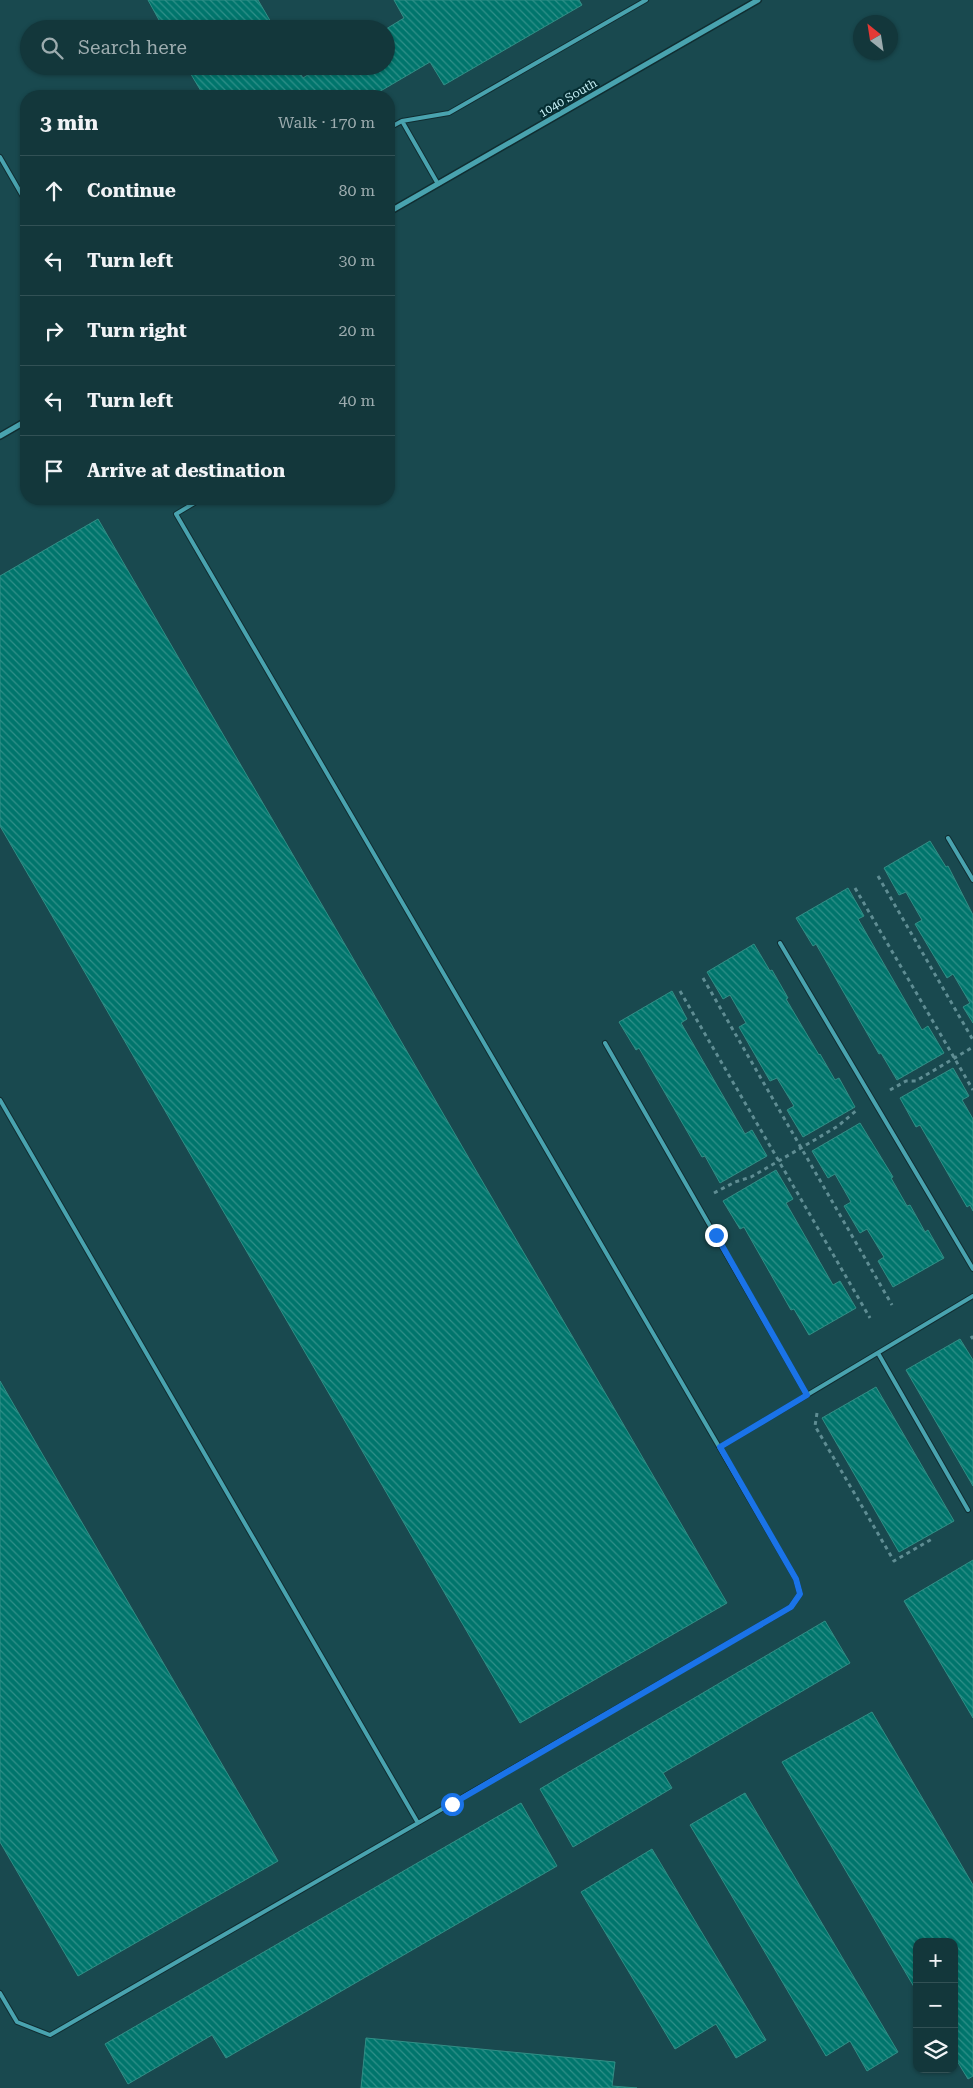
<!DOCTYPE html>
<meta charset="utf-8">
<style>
body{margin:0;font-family:"Roboto Serif",serif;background:#204246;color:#f1f3f6}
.controls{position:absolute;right:15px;bottom:15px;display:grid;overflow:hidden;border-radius:10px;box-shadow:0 1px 4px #0004}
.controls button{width:45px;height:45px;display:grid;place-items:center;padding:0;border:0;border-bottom:1px solid #325155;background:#13373b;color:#f1f3f6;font:25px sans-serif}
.compass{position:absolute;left:853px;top:15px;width:45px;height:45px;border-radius:50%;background:#13373b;box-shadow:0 1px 4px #0004;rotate:330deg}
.stop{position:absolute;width:15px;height:15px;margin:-11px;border:4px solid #1a73e8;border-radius:50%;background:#fff}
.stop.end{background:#1a73e8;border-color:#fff;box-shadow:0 1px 5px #0008}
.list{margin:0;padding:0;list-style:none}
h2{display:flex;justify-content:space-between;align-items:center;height:65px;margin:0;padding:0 20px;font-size:21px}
h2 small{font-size:16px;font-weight:400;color:#9dacaf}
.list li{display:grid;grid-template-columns:32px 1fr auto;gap:15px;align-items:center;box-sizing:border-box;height:70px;padding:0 20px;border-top:1px solid #325155}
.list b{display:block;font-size:19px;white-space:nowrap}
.list em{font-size:16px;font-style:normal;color:#9dacaf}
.icon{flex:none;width:28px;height:28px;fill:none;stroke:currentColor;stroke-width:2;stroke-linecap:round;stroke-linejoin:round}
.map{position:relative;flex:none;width:973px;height:2088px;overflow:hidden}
.search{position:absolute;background:#13373b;box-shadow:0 1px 4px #0004;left:20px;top:20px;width:375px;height:55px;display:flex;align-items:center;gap:12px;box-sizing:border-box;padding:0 18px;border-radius:28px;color:#9dacaf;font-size:19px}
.panel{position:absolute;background:#13373b;box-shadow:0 1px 4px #0004;left:20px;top:90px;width:375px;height:415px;border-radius:20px}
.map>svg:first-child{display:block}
</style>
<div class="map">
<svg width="973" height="2088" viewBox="0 0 973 2088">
<defs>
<pattern id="building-back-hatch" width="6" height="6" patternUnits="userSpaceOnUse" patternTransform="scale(1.25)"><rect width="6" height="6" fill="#00756c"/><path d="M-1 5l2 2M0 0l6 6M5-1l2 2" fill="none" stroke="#309089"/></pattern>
</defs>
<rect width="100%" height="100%" fill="#19494f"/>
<path fill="url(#building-back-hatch)" stroke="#318e85" d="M148 0H258L275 29H164Z
M394 0H579L582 5 444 85 430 62 372 96H204L186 66H296L303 78 322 66H386V29L404 18Z
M98 519 727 1603 520 1723 0 826V576Z
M930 841 946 867 948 866 973 915V1023L963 1007 970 1003 953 974 947 978 915 924 922 920 906 892 899 895 884 868Z
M848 888 864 916 858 919 922 1030 928 1026 944 1053 897 1080 881 1053 879 1054 816 944 813 946 796 918Z
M754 944 770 971 772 970 788 998 786 999 819 1055 820 1054 835 1080 839 1078 855 1107 803 1137 787 1110 794 1106 777 1078 770 1081 739 1027 746 1023 730 995 723 999 707 972Z
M672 991 687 1019 681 1023 745 1134 752 1130 767 1156 720 1183 705 1156 702 1157 639 1048 636 1050 619 1022Z
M953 1068 969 1096 962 1100 973 1119V1211L970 1205 967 1207 920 1125 916 1127 900 1098Z
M860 1123 893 1177 891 1178 907 1206 910 1205 925 1232 928 1230 944 1258 893 1287 878 1261 884 1257 867 1229 860 1233 844 1206 851 1202 835 1174 828 1178 812 1151Z
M776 1170 793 1199 786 1203 833 1285 840 1281 856 1308 809 1335 794 1309 791 1310 744 1227 740 1229 723 1201Z
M960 1339 973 1360V1486L906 1370Z
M0 1381 278 1861 78 1976 0 1842Z
M876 1387 954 1521 899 1552 822 1418Z
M973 1560V1718L904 1601Z
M825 1621 850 1663 663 1773 672 1788 573 1847 540 1789Z
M872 1712 973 1885V2076L968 2079 954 2056V1942H917V1992L782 1762Z
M745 1793 898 2052 867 2071 850 2041 826 2056 690 1825Z
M521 1803 557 1866 226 2058 212 2035 128 2084 105 2044Z
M652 1849 766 2040 736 2058 716 2024 675 2049 581 1892Z
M366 2038 615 2062 612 2086 637 2088H361Z"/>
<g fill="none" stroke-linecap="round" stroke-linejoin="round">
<defs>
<path id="lane" d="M402 121 438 184
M389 128 402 121 449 113 646 0
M0 157 26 202
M201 499 176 514 796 1579 800 1594 791 1607 418 1823
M948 838 973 880
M780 943 973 1269
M605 1043 807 1395
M0 1100 418 1823 50 2035 17 2022 0 1993
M878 1353 968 1510
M720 1447 973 1296"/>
<path id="street" d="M389 212 758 0
M0 436 26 421"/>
</defs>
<use href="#lane" stroke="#102d31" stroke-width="6"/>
<use href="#street" stroke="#102d31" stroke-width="8"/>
<path stroke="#5f8d93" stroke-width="3" stroke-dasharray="4 4" stroke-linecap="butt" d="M878 876 973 1040
M855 888 973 1090
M703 978 892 1305
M680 991 870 1318
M890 1090 906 1081H916L973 1047
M714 1193 735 1182 751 1177 801 1148 838 1126 857 1110
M971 1336 973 1339
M817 1413 815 1426 894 1561 932 1539"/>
<use href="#lane" stroke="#49a3af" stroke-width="4"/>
<use href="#street" stroke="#49a3af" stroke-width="5"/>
</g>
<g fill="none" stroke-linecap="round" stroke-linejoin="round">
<path stroke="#1a73e8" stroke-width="6" d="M452 1804 791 1607 800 1594 796 1579 720 1447 807 1395 716 1235"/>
</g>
<g text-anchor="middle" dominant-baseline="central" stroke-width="4.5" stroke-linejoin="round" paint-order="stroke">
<g font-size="12" fill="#c5eef4" stroke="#052e33">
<text transform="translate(568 98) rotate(-30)">1040 South</text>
</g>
</g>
</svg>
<div class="controls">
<button>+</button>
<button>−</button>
<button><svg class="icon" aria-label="layers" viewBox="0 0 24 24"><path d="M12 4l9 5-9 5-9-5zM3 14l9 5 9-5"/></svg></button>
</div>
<svg class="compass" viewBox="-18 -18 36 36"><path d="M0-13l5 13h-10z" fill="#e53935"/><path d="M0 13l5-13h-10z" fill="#9dacaf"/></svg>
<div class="stop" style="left:452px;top:1804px"></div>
<div class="stop end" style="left:716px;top:1235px"></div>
<div class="search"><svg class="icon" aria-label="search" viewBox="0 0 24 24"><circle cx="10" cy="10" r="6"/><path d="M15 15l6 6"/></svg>Search here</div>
<section class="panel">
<h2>3 min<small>Walk · 170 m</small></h2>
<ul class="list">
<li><svg class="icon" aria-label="ahead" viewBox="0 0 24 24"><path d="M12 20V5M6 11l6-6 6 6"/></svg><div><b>Continue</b></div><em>80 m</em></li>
<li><svg class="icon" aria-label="left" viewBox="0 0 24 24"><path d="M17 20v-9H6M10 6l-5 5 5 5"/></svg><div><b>Turn left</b></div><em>30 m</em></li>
<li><svg class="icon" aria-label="right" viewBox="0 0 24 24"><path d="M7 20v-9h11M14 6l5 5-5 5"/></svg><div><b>Turn right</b></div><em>20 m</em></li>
<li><svg class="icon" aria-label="left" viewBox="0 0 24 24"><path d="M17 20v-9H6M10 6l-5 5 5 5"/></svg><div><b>Turn left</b></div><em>40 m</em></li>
<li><svg class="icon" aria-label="arrive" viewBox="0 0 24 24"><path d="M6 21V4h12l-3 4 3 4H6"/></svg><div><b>Arrive at destination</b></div></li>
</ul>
</section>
</div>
